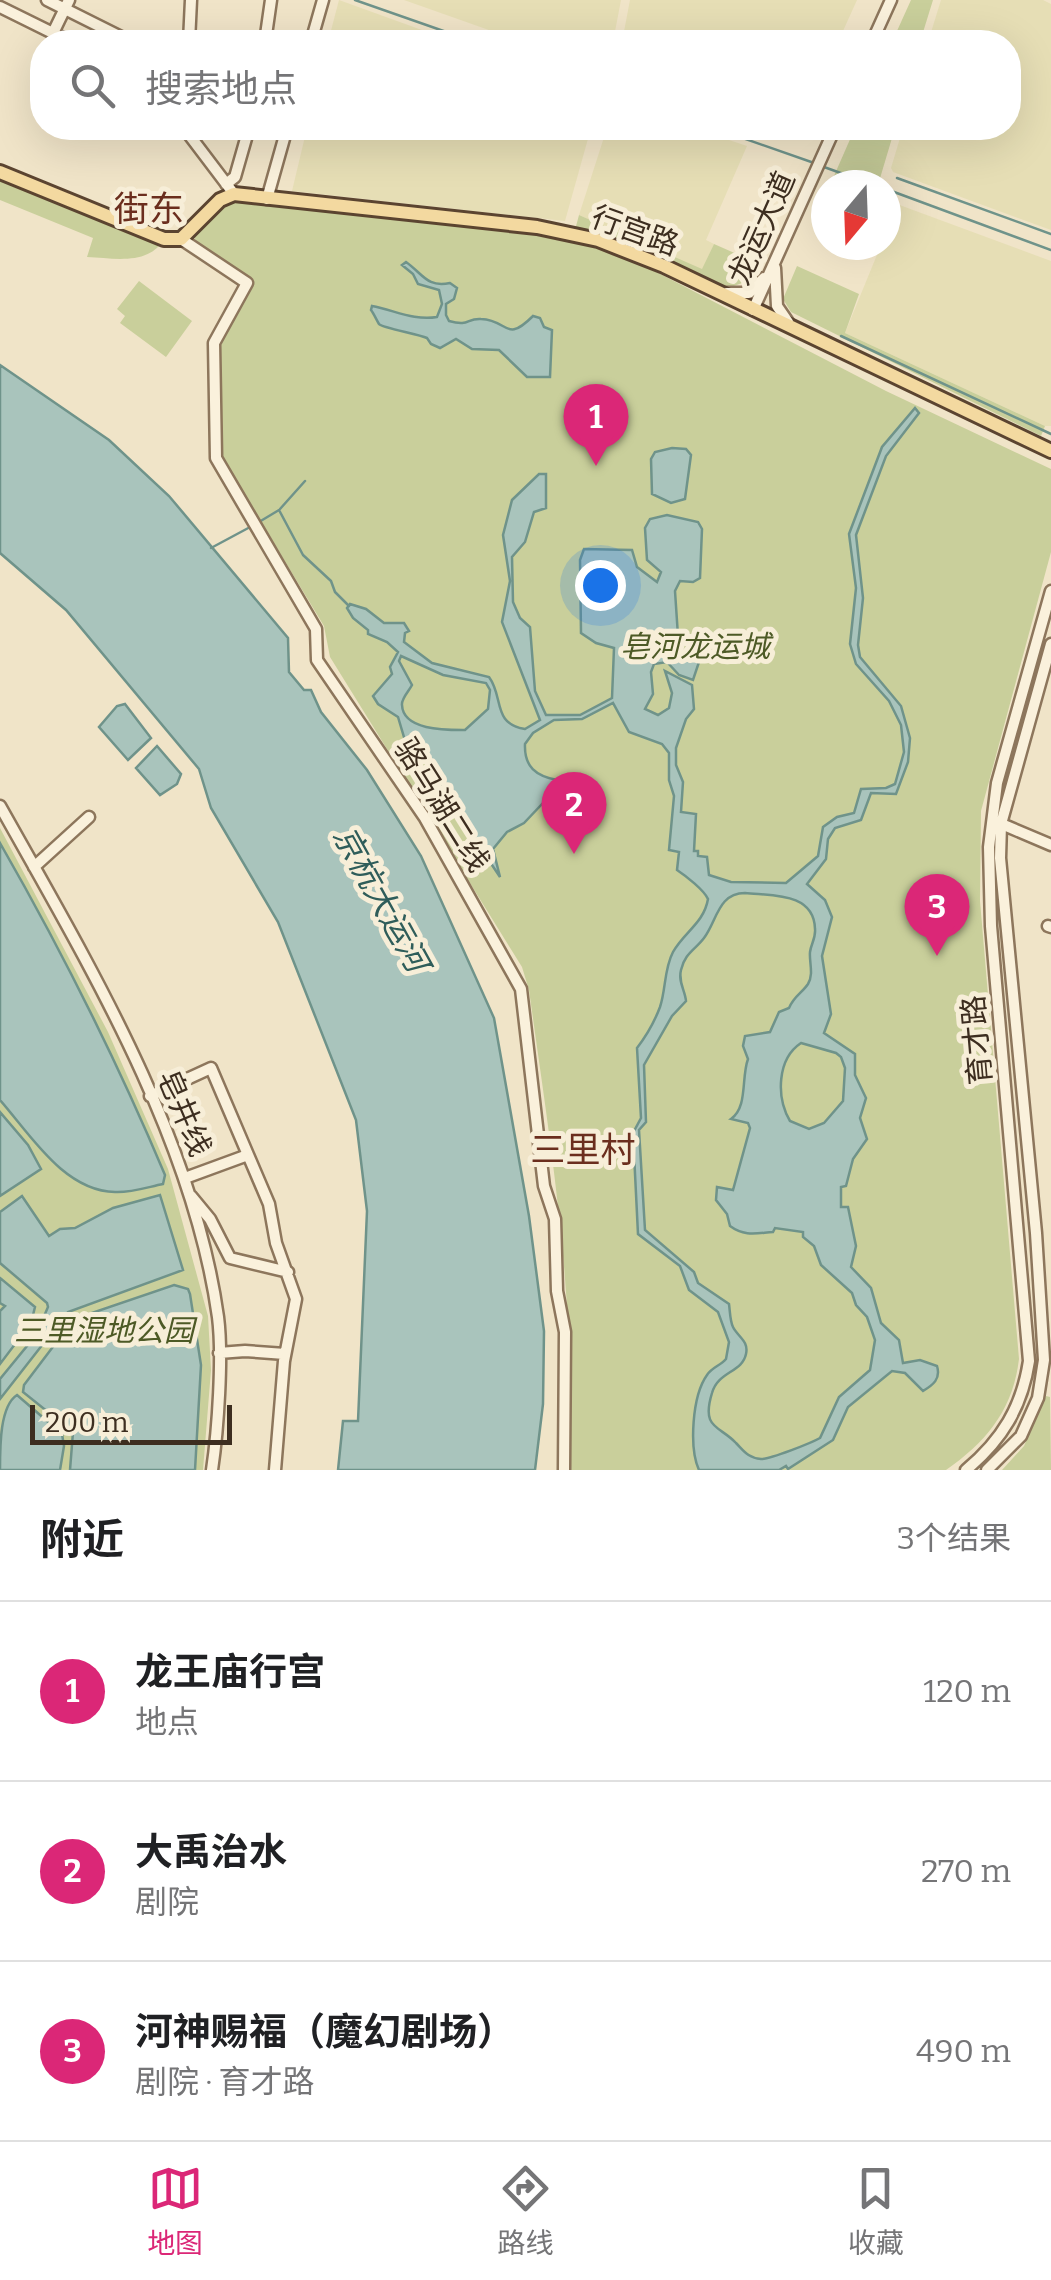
<!DOCTYPE html>
<html lang="zh">
<meta charset="utf-8">
<style>
body{margin:0;font-family:Bitter,"Noto Sans SC",serif;background:#f6f6f6;color:#202124}
.compass{position:absolute;left:811px;top:170px;width:90px;height:90px;border-radius:50%;background:#fff;box-shadow:0 10px 40px #0002;rotate:199deg}
.scale{position:absolute;left:30px;bottom:25px;width:202px;box-sizing:border-box;padding-left:10px;border:5px solid #3d2e20;border-top:0;font-size:28px;line-height:35px;white-space:nowrap;color:#3d2e20;-webkit-text-stroke:8px #f7eed8;paint-order:stroke}
.you{position:absolute;left:600px;top:585px;width:35px;height:35px;margin:-25px;border:8px solid #fff;border-radius:50%;background:#1a73e8;box-shadow:0 0 0 15px #1a73e833}
.badge{display:grid;place-items:center;width:65px;height:65px;border-radius:50%;background:#db2777;color:#fff;font-size:32px;font-weight:700}
.pin{position:absolute;translate:-50% -82px;filter:drop-shadow(0 2px 5px #0008)}
.pin::after{content:'';position:absolute;top:52px;width:35px;height:30px;background:inherit;clip-path:polygon(0 0,100% 0,50% 100%)}
.list{margin:0;padding:0;list-style:none}
h2{display:flex;justify-content:space-between;align-items:center;height:130px;margin:0;padding:0 40px;font-size:42px}
h2 small{font-size:32px;font-weight:400;color:#757577}
.list li{display:grid;grid-template-columns:65px 1fr auto;gap:30px;align-items:center;box-sizing:border-box;height:180px;padding:0 40px;border-top:2px solid #e0e0e0}
.list b{display:block;font-size:38px;white-space:nowrap}
.list p{margin:0;font-size:32px;white-space:nowrap;color:#757577}
.list em{font-size:32px;font-style:normal;color:#757577}
.icon{flex:none;width:55px;height:55px;fill:none;stroke:currentColor;stroke-width:2;stroke-linecap:round;stroke-linejoin:round}
.map{position:relative;flex:none;width:1051px;height:1470px;overflow:hidden}
.search{position:absolute;background:#fff;box-shadow:0 10px 40px #0002;left:30px;right:30px;top:30px;height:110px;display:flex;align-items:center;gap:25px;box-sizing:border-box;padding:0 35px;border-radius:40px;color:#757577;font-size:38px}
.sheet{height:670px;background:#fff}
nav{display:flex;justify-content:space-around;align-items:center;box-sizing:border-box;height:140px;border-top:2px solid #e0e0e0;background:#fff;font-size:28px;color:#757577}
nav a{display:grid;justify-items:center;gap:5px}
nav .on{color:#db2777}
.map>svg:first-child{display:block}
</style>
<div class="map">
<svg width="1051" height="1470" viewBox="0 0 1051 1470">
<rect width="100%" height="100%" fill="#f0e4c8"/>
<path fill="#e6deb5" d="M339 0 455 42H328Z
M404 0H621L613 42H523Z
M630 0H857L838 42H622Z
M941 0H1043L1051 4V230L893 172 891 168 903 128H1008V42H928Z
M307 128H591L565 221 292 191Z
M607 128H693L747 146 706 240 714 244 702 270 579 215Z
M886 200 1051 261V426H1045L845 333 881 245H886Z"/>
<path fill="#c9cf9b" d="M911 0H933L920 42H892Z
M855 128H895L878 185H830Z
M0 177 161 244C143 265 112 258 87 257L93 238 0 200Z
M238 199 512 231 614 250 886 391 1051 469V552L981 811 980 901 1019 1359C1013 1410 986 1442 946 1470H568C578 1309 551 1149 529 990L522 967 330 657 324 626 223 459 217 352 225 328 254 281 200 249 193 235 221 204Z
M579 215 702 269 714 244 755 262 745 282 731 287 710 283 612 237 575 230Z
M797 266 859 294 845 333 1045 426 1041 436 791 312 783 299Z
M139 281 192 321 166 357 120 323 125 316 117 309Z
M0 828 108 1032 168 1169 208 1316 211 1370 203 1470H0Z
M1046 1396 1050 1397 1051 1470H1002L1024 1446Z"/>
<path fill="#a9c4bc" stroke="#6f938a" stroke-width="2.5" fill-rule="evenodd" d="M406 262C423 274 427 288 450 283L457 288 454 299 446 304V315L449 321C470 327 466 318 481 319 509 320 505 344 533 316L540 318 544 327 552 330 550 377H527L499 350 472 349 456 339 440 348 431 344 427 338C418 334 382 328 379 324 376 319 374 314 371 310L372 306C394 310 414 321 437 317L442 304 439 290 418 284 413 274 402 265Z
M0 365 109 440 169 496 288 638 289 672 304 690H311L321 712 367 770 421 856 494 1018 529 1216 544 1331 543 1404 535 1470H338L343 1421H358L367 1211 356 1120 278 922 211 808 199 769 66 610 0 553Z
M915 408 919 413 886 456 856 535 863 598 858 645 860 657 901 706 910 738 908 762 896 794 871 793 861 820 835 828 828 839 826 859 807 884 825 900 832 917 822 956 831 1014 824 1033 855 1054V1075L866 1098 860 1118 867 1139 853 1159 846 1186 841 1187V1207H848L856 1246 851 1267 871 1288 881 1323 899 1340 903 1363 920 1360 937 1366C941 1379 933 1385 923 1391L905 1373 892 1371 848 1407 833 1440 788 1469 786 1466 779 1470H699C689 1448 692 1396 707 1375 712 1367 720 1366 726 1359L729 1342 718 1312 689 1290 680 1266 638 1234 633 1133 641 1118 637 1048C647 1035 654 1023 660 1007 666 989 664 969 673 952 684 932 704 923 708 899 704 890 686 876 677 870L679 852 669 850 674 796 669 780V753L662 744 629 732 613 703 582 719 554 720 533 733 525 744C524 767 536 776 557 780L559 786 524 823 507 832 493 849 500 877 450 802 442 798 441 781 433 768 404 737 398 717 378 704 373 696 392 674 390 667 398 652 387 642 368 634V630L353 618 347 608 350 604 366 609 384 623H404L409 631 405 633 404 642 432 663 489 677C504 697 492 724 525 729L540 720 502 622 510 581 503 535 512 500 539 474H546V508L534 512 525 542 512 557 513 602 520 618 530 627 535 691 546 715H580L612 698 614 648 596 643 581 633 580 560 584 549 632 550 637 567 657 582 661 572 647 560 645 528 650 519 667 515 698 522 702 529 700 578 693 582 680 581 675 591 679 651 699 662 693 680 679 675 667 662 654 664 651 672 653 694 645 709 658 715 669 708 672 693 665 671 692 685 694 709 686 719 676 748V765L683 782 681 812 696 814 694 851H698V856L707 857 709 875 731 882 786 883 818 856 823 827 837 817 854 813 861 789 886 788 895 784 904 752 901 725 889 701 856 664 850 644 856 588 849 534 882 447ZM401 656 443 675 486 683 490 690 488 709 465 730C448 730 403 731 402 705 401 699 409 691 412 685L399 661ZM745 893C771 896 814 892 815 929 816 938 811 944 810 952 809 962 814 974 808 984 802 993 794 996 789 1008L779 1012 770 1032 745 1036 743 1046 748 1059C741 1078 748 1107 731 1119L748 1123 750 1128 733 1190 717 1187 716 1200 727 1214 730 1226C745 1237 757 1233 773 1232L775 1228 803 1232V1237L814 1246 821 1265 852 1293 856 1305 867 1317 875 1340 870 1370 839 1397 820 1438C811 1443 771 1459 761 1459 748 1458 744 1451 736 1443 719 1425 701 1429 712 1393 718 1371 742 1373 746 1354 749 1341 738 1337 733 1327 730 1321 730 1311 729 1304L698 1283 694 1272 645 1230 639 1130 646 1122 644 1065 672 1016 686 1001C685 990 678 982 681 970 685 953 695 950 704 938 717 921 718 893 745 893ZM801 1043 836 1053 841 1057 845 1068 843 1101 824 1123 809 1129 790 1121C776 1097 777 1059 801 1043Z
M672 448 686 449 691 455 685 499 671 503 652 494 651 459 655 452Z
M125 704 151 738 128 760 99 727 117 706Z
M157 746 181 774 177 784 160 795 136 768Z
M0 843C62 951 117 1061 165 1175L163 1184C148 1187 130 1193 115 1192 64 1191 30 1134 0 1100Z
M0 1112 28 1145 41 1169 0 1196Z
M160 1195 183 1270 68 1312 0 1399V1379L36 1335 48 1307 47 1303 0 1263V1212L22 1196 49 1236 60 1229 75 1228 113 1208Z
M0 1278 35 1307 31 1323 0 1364V1311L5 1306 0 1303Z
M174 1285 188 1289 190 1294 201 1365 195 1470H70L73 1432 23 1392 24 1385 74 1319Z
M17 1395 62 1434 64 1446 60 1470H0C0 1445 0 1406 17 1395Z"/>
<g fill="none" stroke-linecap="round" stroke-linejoin="round">
<path stroke="#6f938a" stroke-width="2.5" d="M355 0 475 42
M714 128 817 164
M824 167 874 185
M897 178 1051 234
M886 189 1051 250
M841 336 1051 434
M280 509 305 481
M259 522 279 510 303 555 331 581 335 592 349 606
M211 548 252 526"/>
<defs>
<path id="minor" d="M47 0 131 42
M0 7 71 42
M53 33 69 0
M189 42 191 0
M265 42 271 0
M311 42 323 0
M872 42 891 0
M184 128 234 194
M226 184 235 177 249 128
M267 199 287 128
M181 239 247 283 214 343 216 458 316 629 317 660 425 818 521 989 544 1186 555 1219 557 1291 565 1332 564 1470
M775 268 777 306 788 322
M727 293H749L764 278
M753 310 835 128
M0 806C88 963 193 1137 218 1317 223 1356 218 1430 212 1470
M997 822 1051 845
M34 867 89 817
M1048 926 1051 927
M150 1096 211 1068 269 1204 276 1243 296 1299 284 1361 275 1470
M185 1178 245 1156
M191 1196 210 1219 230 1258 288 1272
M219 1353 245 1351 285 1354
M966 1470C1002 1440 1022 1407 1029 1361L991 926 989 847 997 783 1051 591
M987 1470 1021 1436 1038 1398 1044 1360 1036 1233 1000 858 1001 824 1051 644"/>
<path id="major" d="M0 172 164 239H181L220 200 234 194 537 227 598 240 664 266 1051 451"/>
</defs>
<use href="#minor" stroke="#8d765c" stroke-width="15"/>
<use href="#major" stroke="#5b4430" stroke-width="18"/>
<use href="#minor" stroke="#faf1dc" stroke-width="10"/>
<use href="#major" stroke="#f3d9a0" stroke-width="12"/>
</g>
<g text-anchor="middle" dominant-baseline="central" stroke-width="10" stroke-linejoin="round" paint-order="stroke">
<g font-size="30" fill="#3d2e20" stroke="#f7eed8">
<text transform="translate(762 228) rotate(-66)">龙运大道</text>
<text transform="translate(635 231) rotate(20)">行宫路</text>
<text transform="translate(442 805) rotate(58)">骆马湖二线</text>
<text transform="translate(977 1040) rotate(-95)">育才路</text>
<text transform="translate(184 1113) rotate(67)">皂井线</text>
</g>
<g font-size="30" font-style="italic" fill="#4d5a26" stroke="#f7eed8">
<text x="695" y="647">皂河龙运城</text>
<text x="104" y="1331">三里湿地公园</text>
</g>
<g font-size="32" font-style="italic" fill="#2f5d5a" stroke="#f7eed8">
<text transform="translate(381 899) rotate(61)">京杭大运河</text>
</g>
<g font-size="35" fill="#6b2e1e" stroke="#f7eed8">
<text x="149" y="209">街东</text>
<text x="583" y="1150">三里村</text>
</g>
</g>
</svg>
<svg class="compass" viewBox="-18 -18 36 36"><path d="M0-13l5 13h-10z" fill="#e53935"/><path d="M0 13l5-13h-10z" fill="#757577"/></svg>
<div class="scale">200 m</div>
<div class="you"></div>
<div class="pin badge" style="left:596px;top:466px">1</div>
<div class="pin badge" style="left:574px;top:854px">2</div>
<div class="pin badge" style="left:937px;top:956px">3</div>
<div class="search"><svg class="icon" aria-label="search" viewBox="0 0 24 24"><circle cx="10" cy="10" r="6"/><path d="M15 15l6 6"/></svg>搜索地点</div>
</div>
<section class="sheet">
<h2>附近<small>3个结果</small></h2>
<ul class="list">
<li><span class="badge">1</span><div><b>龙王庙行宫</b><p>地点</p></div><em>120 m</em></li>
<li><span class="badge">2</span><div><b>大禹治水</b><p>剧院</p></div><em>270 m</em></li>
<li><span class="badge">3</span><div><b>河神赐福（魔幻剧场）</b><p>剧院 · 育才路</p></div><em>490 m</em></li>
</ul>
</section>
<nav>
<a class="on"><svg class="icon" aria-label="map" viewBox="0 0 24 24"><path d="M3 6l6-2 6 2 6-2v14l-6 2-6-2-6 2zM9 4v14M15 6v14"/></svg>地图</a>
<a><svg class="icon" aria-label="directions" viewBox="0 0 24 24"><path d="M12 3l9 9-9 9-9-9zM9 14v-3h6M13 9l2 2-2 2"/></svg>路线</a>
<a><svg class="icon" aria-label="saved" viewBox="0 0 24 24"><path d="M7 4h10v16l-5-4-5 4z"/></svg>收藏</a>
</nav>
